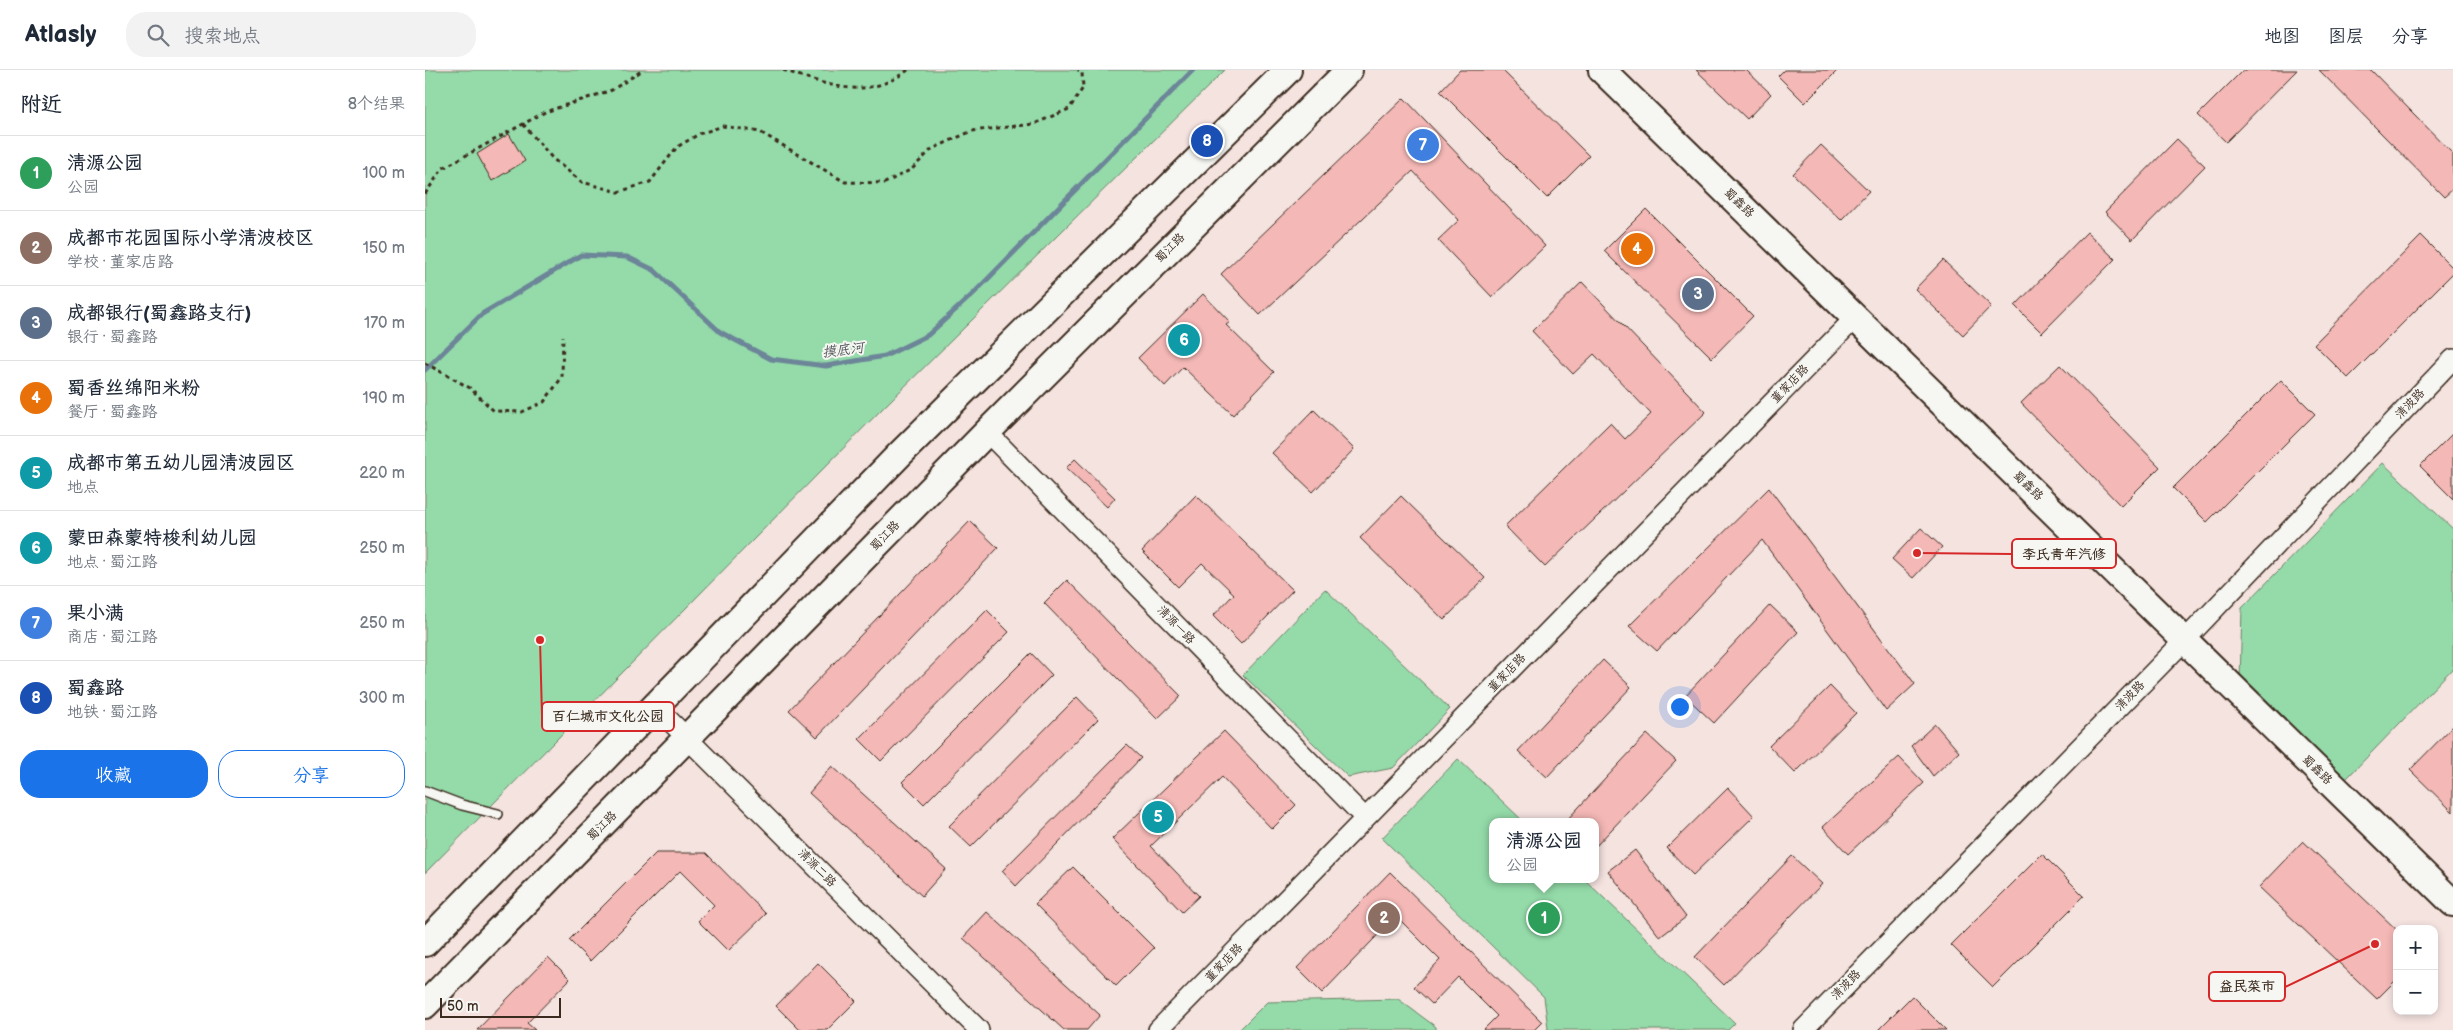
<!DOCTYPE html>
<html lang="zh">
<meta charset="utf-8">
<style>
body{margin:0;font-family:"Balsamiq Sans","LXGW WenKai TC",sans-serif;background:#f2f2f3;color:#1f2937}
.controls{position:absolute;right:15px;bottom:15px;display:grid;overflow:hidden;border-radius:10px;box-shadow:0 2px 8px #0003}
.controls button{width:45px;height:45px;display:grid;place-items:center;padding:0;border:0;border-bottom:1px solid #e0e1e3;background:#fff;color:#1f2937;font:25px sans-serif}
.scale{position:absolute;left:15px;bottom:12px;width:121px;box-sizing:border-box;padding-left:5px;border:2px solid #3b2a1e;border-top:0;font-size:14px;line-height:18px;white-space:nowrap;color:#3b2a1e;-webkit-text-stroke:4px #f6f6f2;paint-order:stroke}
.you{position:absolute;left:1254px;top:636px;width:18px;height:18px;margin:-12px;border:4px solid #fff;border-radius:50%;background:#1a73e8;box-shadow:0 0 0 8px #1a73e833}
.badge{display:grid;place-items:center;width:32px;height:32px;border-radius:50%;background:#1a73e8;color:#fff;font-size:16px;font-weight:700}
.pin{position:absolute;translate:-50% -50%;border:2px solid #fff;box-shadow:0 1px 5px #0006}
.popup{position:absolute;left:1064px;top:748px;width:110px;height:65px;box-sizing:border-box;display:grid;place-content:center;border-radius:10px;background:#fff;filter:drop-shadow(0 1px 4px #0005);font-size:16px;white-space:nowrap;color:#747a83}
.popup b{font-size:19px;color:#1f2937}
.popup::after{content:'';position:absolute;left:50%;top:100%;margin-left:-10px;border:10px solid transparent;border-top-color:#fff}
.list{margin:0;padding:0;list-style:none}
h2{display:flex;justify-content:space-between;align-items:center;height:65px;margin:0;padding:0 20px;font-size:21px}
h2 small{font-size:16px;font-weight:400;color:#747a83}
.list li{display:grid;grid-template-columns:32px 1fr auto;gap:15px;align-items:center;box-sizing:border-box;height:75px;padding:0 20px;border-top:1px solid #e0e1e3}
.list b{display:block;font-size:19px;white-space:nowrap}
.list p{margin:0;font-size:16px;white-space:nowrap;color:#747a83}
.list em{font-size:16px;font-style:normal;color:#747a83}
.actions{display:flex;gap:10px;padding:15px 20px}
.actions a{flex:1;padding:11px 0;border:1px solid #1a73e8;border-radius:20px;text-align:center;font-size:18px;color:#1a73e8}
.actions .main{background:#1a73e8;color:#fff}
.icon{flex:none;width:28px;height:28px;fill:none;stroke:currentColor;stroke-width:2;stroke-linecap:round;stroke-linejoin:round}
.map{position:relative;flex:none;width:2028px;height:960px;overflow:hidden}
header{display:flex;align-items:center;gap:30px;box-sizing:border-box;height:70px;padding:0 25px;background:#fff;border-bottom:1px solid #e0e1e3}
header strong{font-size:24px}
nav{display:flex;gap:28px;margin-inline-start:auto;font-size:18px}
.search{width:350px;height:45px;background:#f2f2f3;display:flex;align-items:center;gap:12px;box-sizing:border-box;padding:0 18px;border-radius:20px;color:#747a83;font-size:19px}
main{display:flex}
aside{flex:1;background:#fff}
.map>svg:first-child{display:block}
</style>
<header>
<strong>Atlasly</strong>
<div class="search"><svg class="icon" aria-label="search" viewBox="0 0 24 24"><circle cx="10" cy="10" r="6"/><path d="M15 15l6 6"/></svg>搜索地点</div>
<nav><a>地图</a><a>图层</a><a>分享</a></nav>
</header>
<main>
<aside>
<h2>附近<small>8个结果</small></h2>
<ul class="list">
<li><span class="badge" style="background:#2e9e5b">1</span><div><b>清源公园</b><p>公园</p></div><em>100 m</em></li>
<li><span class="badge" style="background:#8d6e63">2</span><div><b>成都市花园国际小学清波校区</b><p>学校 · 董家店路</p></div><em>150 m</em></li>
<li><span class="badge" style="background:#5c6f8a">3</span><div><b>成都银行(蜀鑫路支行)</b><p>银行 · 蜀鑫路</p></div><em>170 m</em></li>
<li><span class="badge" style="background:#e8710a">4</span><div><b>蜀香丝绵阳米粉</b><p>餐厅 · 蜀鑫路</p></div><em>190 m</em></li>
<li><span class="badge" style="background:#0f9aa8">5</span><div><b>成都市第五幼儿园清波园区</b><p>地点</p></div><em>220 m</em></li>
<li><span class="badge" style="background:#0f9aa8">6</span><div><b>蒙田森蒙特梭利幼儿园</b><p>地点 · 蜀江路</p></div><em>250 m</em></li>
<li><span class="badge" style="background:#3f7fe0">7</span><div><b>果小满</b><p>商店 · 蜀江路</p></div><em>250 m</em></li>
<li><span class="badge" style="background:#1a4fb4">8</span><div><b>蜀鑫路</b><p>地铁 · 蜀江路</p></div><em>300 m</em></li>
</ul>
<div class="actions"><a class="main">收藏</a><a>分享</a></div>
</aside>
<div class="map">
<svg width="2028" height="960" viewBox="0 0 2028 960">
<rect width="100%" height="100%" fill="#f5e3e0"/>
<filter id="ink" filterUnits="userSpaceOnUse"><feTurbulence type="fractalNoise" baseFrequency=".02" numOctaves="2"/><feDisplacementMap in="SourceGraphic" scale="10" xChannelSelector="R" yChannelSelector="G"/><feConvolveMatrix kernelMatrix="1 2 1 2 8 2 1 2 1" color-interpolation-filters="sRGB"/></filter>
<g filter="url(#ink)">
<path fill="#94dba9" stroke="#688264" d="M0 0H800L460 336 0 803Z
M1958 393 2028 459V598L1921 709 1815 612 1817 538Z
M900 519 1025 639 968 698 923 707 818 605Z
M1033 689 1099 752H1068V809H1159L1310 953 1303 960H1122L1123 958 1119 927 957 768Z
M973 929 1011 957V960H814L842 932Z"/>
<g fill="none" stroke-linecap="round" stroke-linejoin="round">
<path stroke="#6c8598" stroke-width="5" d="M0 300 57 244 156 185 202 187 229 200 295 262 346 289 401 296 460 286 503 265 549 223 768 0"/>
</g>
<path fill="#f4b8b6" stroke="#3b2a1e" d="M1035 0H1077L1164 86 1122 128 1015 21Z
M1271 0H1321L1346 24 1322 49Z
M1359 0H1413L1380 33 1353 6Z
M1818 0H1872L1801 72 1773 45Z
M1894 0H1946L2028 84V119L2019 127Z
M979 28 1120 176 1067 227 1013 170 1034 150 988 101 835 245 796 204Z
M84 64 100 91 67 111 52 84Z
M1752 69 1780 96 1707 170 1680 142Z
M1396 75 1444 121 1416 150 1368 104Z
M1221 139 1328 246 1287 288 1179 181Z
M1662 162 1690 189 1617 263 1590 236Z
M1996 166 2028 198V203L1923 308 1889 274Z
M1518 190 1566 236 1538 265 1490 219Z
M1157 212 1281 342 1120 497 1080 456 1185 353 1200 369 1226 344 1169 284 1148 304 1107 261Z
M778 224 805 252 801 255 849 302 808 345 758 297 740 316 713 288Z
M1635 295 1735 397 1696 436 1596 333Z
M1856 310 1890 344 1782 452 1748 418Z
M889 340 929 379 888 422 847 383Z
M2028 363V429L1995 396Z
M650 389 690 428 682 437 641 398Z
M1344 418 1490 614 1461 641 1337 470 1232 581 1204 556Z
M771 425 868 520 816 574 788 546 809 524 777 493 753 517 717 481Z
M976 426 1060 508 1019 550 935 468Z
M545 451 573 478 392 667 364 640Z
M1496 458 1517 477 1488 508 1467 489Z
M642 510 756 626 732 649 619 533Z
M1345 535 1373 562 1289 653 1260 626Z
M562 540 584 562 456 691 434 669Z
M606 583 627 605 499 734 477 712Z
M1178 590 1206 617 1122 707 1093 681Z
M1405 616 1431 643 1370 703 1344 676Z
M652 627 673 649 546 777 524 756Z
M1510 654 1534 682 1508 706 1486 676Z
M2028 656V742L1985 700Z
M799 661 871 735 847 759 797 707 726 776 774 826 757 842 687 769Z
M1222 664 1251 691 1170 777V752H1140Z
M702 675 716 688 591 816 577 801Z
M1474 687 1499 713 1423 784 1398 757Z
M407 696 521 799 497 826 384 723Z
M1303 718 1329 746 1268 805 1242 778Z
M1878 771 1972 860V909L1952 929 1834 817Z
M1210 780 1261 847 1235 867 1183 801Z
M231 783H281L341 844 303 881 273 851 289 835 255 801 165 891 144 870Z
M1617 784 1659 826 1568 917 1526 875Z
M1367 786 1397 814 1299 915 1270 887Z
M648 797 729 878 691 916 610 834Z
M965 802 1117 952 1109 960H1058L1072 946 1033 907 1007 934 989 917 1015 890 971 846 897 923 872 898Z
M562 842 675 945 662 960H639L538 868Z
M123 887 145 909 102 953 110 960H52Z
M393 893 431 931 402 960H375L351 936Z
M1487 926 1521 960H1453Z"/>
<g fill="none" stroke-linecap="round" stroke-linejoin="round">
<defs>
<path id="lane" d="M0 721 37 735 73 744"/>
<path id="street" d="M562 362 940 748
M230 636 554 960
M733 960 1431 247
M1378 960 1760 570 2028 289"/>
<path id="secondary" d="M1177 0 2028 833
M0 873 474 385 863 0
M0 935 562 362 924 0"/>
</defs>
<use href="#lane" stroke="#3b2a1e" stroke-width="12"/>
<use href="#street" stroke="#3b2a1e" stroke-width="22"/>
<use href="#secondary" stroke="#3b2a1e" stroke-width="30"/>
<path stroke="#3b2a1e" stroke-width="3" stroke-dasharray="4 4" stroke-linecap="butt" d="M358 0C404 15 440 32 483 0
M98 54 128 89 157 112 193 122 225 112 252 77 274 64 298 56 335 62 420 112 460 113 487 99 507 79 547 61 609 54 644 39 658 18 657 3 653 0
M0 124 18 98 120 42 187 20 218 0
M0 293 45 318 69 341 97 342 119 332 137 307 138 266"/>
<use href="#lane" stroke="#f6f6f2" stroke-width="9"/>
<use href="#street" stroke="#f6f6f2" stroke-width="19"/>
<use href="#secondary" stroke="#f6f6f2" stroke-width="26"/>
</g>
</g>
<g text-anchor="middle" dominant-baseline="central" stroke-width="4" stroke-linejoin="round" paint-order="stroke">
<g font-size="12" fill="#3b2a1e" stroke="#f6f6f2">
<text transform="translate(1314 133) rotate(44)">蜀鑫路</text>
<text transform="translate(745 178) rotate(-45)">蜀江路</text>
<text transform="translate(1365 314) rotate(-46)">董家店路</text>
<text transform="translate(1985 334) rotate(-46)">清波路</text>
<text transform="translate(1603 416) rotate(44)">蜀鑫路</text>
<text transform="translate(460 466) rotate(-46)">蜀江路</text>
<text transform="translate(751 555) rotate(46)">清源一路</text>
<text transform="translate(1082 603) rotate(-46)">董家店路</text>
<text transform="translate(1705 626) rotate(-46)">清波路</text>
<text transform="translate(1892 700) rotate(44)">蜀鑫路</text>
<text transform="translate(177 756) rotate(-45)">蜀江路</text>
<text transform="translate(392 798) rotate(45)">清源二路</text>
<text transform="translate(799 893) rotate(-46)">董家店路</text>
<text transform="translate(1421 915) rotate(-46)">清波路</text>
</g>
<g font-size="14" font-style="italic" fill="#53575b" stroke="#f6f6f2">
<text transform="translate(418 280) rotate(-7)">摸底河</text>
</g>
</g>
<path fill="none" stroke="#d62828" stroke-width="2" d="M1492 483L1587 484M115 570L117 646M1950 874L1860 917"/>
<g fill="#d62828" stroke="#f6f6f2" stroke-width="2">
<circle cx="1492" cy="483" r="5"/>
<circle cx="115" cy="570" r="5"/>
<circle cx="1950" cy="874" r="5"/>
</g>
<g fill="#f6f6f2" stroke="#d62828" stroke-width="2">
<rect x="1587" y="469" width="104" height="29" rx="5"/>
<rect x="117" y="632" width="132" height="29" rx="5"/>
<rect x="1784" y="902" width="76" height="29" rx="5"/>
</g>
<g font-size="14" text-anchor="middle" font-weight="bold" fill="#3b2a1e">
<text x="1639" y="489">李氏青年汽修</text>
<text x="183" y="651">百仁城市文化公园</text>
<text x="1822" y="921">益民菜市</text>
</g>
</svg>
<div class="controls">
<button>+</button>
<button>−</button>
</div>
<div class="scale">50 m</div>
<div class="you"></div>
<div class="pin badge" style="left:1119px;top:848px;background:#2e9e5b">1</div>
<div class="popup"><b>清源公园</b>公园</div>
<div class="pin badge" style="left:959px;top:848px;background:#8d6e63">2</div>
<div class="pin badge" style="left:1273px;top:224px;background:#5c6f8a">3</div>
<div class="pin badge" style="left:1212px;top:179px;background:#e8710a">4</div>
<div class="pin badge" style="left:733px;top:747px;background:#0f9aa8">5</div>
<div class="pin badge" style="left:759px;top:270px;background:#0f9aa8">6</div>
<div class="pin badge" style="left:998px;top:75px;background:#3f7fe0">7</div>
<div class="pin badge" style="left:782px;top:71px;background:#1a4fb4">8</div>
</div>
</main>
